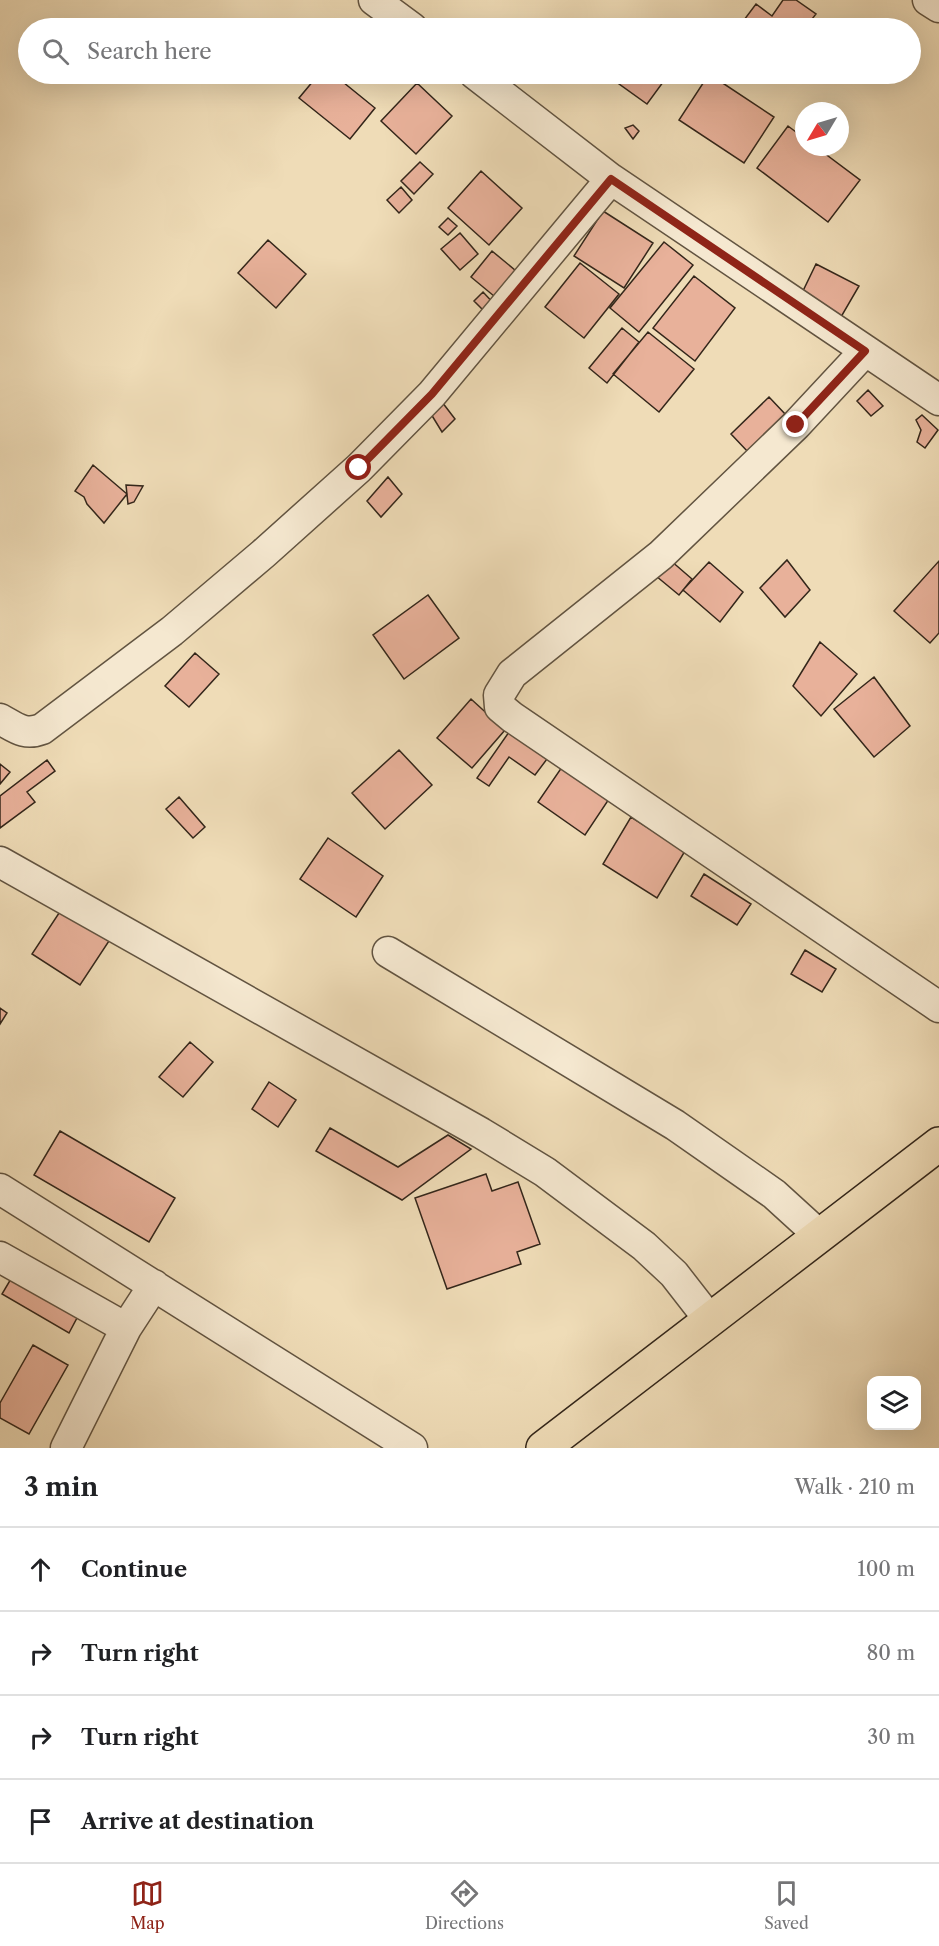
<!DOCTYPE html>
<meta charset="utf-8">
<style>
body{margin:0;font-family:"Libre Caslon Text",serif;background:#f6f6f6;color:#202124}
.controls{position:absolute;right:18px;bottom:18px;display:grid;overflow:hidden;border-radius:12px;box-shadow:0 6px 24px #0002}
.controls button{width:54px;height:54px;display:grid;place-items:center;padding:0;border:0;border-bottom:2px solid #e0e0e0;background:#fff;color:#202124;font:30px sans-serif}
.compass{position:absolute;left:795px;top:102px;width:54px;height:54px;border-radius:50%;background:#fff;box-shadow:0 6px 24px #0002;rotate:232deg}
.stop{position:absolute;width:18px;height:18px;margin:-14px;border:4px solid #8f2418;border-radius:50%;background:#fff}
.stop.end{background:#8f2418;border-color:#fff;box-shadow:0 2px 6px #0008}
.list{margin:0;padding:0;list-style:none}
h2{display:flex;justify-content:space-between;align-items:center;height:78px;margin:0;padding:0 24px;font-size:26px}
h2 small{font-size:20px;font-weight:400;color:#757577}
.list li{display:grid;grid-template-columns:39px 1fr auto;gap:18px;align-items:center;box-sizing:border-box;height:84px;padding:0 24px;border-top:2px solid #e0e0e0}
.list b{display:block;font-size:22px;white-space:nowrap}
.list em{font-size:20px;font-style:normal;color:#757577}
.icon{flex:none;width:33px;height:33px;fill:none;stroke:currentColor;stroke-width:2;stroke-linecap:round;stroke-linejoin:round}
.map{position:relative;flex:none;width:939px;height:1448px;overflow:hidden}
.search{position:absolute;background:#fff;box-shadow:0 6px 24px #0002;left:18px;right:18px;top:18px;height:66px;display:flex;align-items:center;gap:15px;box-sizing:border-box;padding:0 21px;border-radius:33px;color:#757577;font-size:22px}
.sheet{height:414px;background:#fff}
nav{display:flex;justify-content:space-around;align-items:center;box-sizing:border-box;height:84px;border-top:2px solid #e0e0e0;background:#fff;font-size:16px;color:#757577}
nav a{display:grid;justify-items:center;gap:3px}
nav .on{color:#8f2418}
.map>svg:first-child{display:block}
</style>
<div class="map">
<svg width="939" height="1448" viewBox="0 0 939 1448">
<rect width="100%" height="100%" fill="#efdcb7"/>
<filter id="stains"><feTurbulence type="fractalNoise" baseFrequency=".00333" numOctaves="4"/><feColorMatrix values="0 0 0 0 .2 0 0 0 0 .09 0 0 0 0 .02 0 0 0 .5 -.17"/></filter>
<radialGradient id="worn" r=".72"><stop offset=".6" stop-color="#630" stop-opacity="0"/><stop offset="1" stop-color="#630" stop-opacity=".3"/></radialGradient>
<path fill="#e8b19a" stroke="#33261a" stroke-width="1.5" d="M783 0H796L816 14 805 28H738L756 4 772 16Z
M319 74H333L375 108 350 139 299 98Z
M620 74H669L647 104 615 81Z
M709 74 774 117 744 163 679 120Z
M417 83 452 116 416 154 381 121Z
M633 125 639 131 633 139 625 128Z
M788 126 804 138V147H816L860 180 828 222 757 168Z
M420 162 433 174 414 194 401 181Z
M481 171 522 208 489 245 448 208Z
M401 187 412 200 399 213 387 200Z
M603 211 653 243 624 288 574 256Z
M448 218 457 226 448 235 439 227Z
M460 233 478 254 460 270 441 249Z
M268 240 306 274 276 308 238 273Z
M664 242 693 265 639 332 610 308Z
M492 251 521 275 500 301 471 277Z
M580 263 619 294 584 338 545 307Z
M816 264 859 286 841 317 802 293Z
M694 276 735 308 695 361 653 328Z
M483 292 497 307 488 315 474 301Z
M622 328 639 342 607 383 589 368Z
M648 332 694 369 659 412 613 374Z
M868 390 883 406 871 416 857 401Z
M769 397 786 415 748 452 731 434Z
M442 402 455 419 442 432 431 414Z
M922 415 938 430 925 448 917 442 921 430 916 420Z
M93 465 127 494 104 523 87 504 84 497 75 491Z
M388 477 402 494 381 517 367 501Z
M126 485 143 486 134 502 128 504Z
M670 560 692 579 679 595 656 576Z
M787 560 810 590 785 617 760 588Z
M939 561V633L930 643 894 611Z
M709 562 743 592 720 622 683 590Z
M428 595 459 638 404 679 373 635Z
M820 642 857 674 821 716 793 686Z
M195 653 219 674 189 707 165 686Z
M874 677 910 726 874 757 834 709Z
M471 699 505 730 472 768 437 738Z
M509 732 547 759 535 775 509 757 489 786 477 778Z
M399 750 432 785 385 829 352 793Z
M47 760 55 771 27 792 35 802 0 828V796Z
M0 764 10 772 0 784Z
M562 767 609 799 585 835 538 802Z
M179 797 205 827 193 838 166 809Z
M631 817 685 851 657 898 603 864Z
M328 838 383 876 356 917 300 879Z
M704 874 751 904 737 925 691 896Z
M61 910 109 941 80 985 32 954Z
M805 950 836 969 822 992 791 974Z
M0 1008 7 1013 0 1024Z
M190 1042 213 1062 183 1097 159 1077Z
M269 1082 296 1100 278 1127 252 1109Z
M330 1128 398 1167 448 1135 471 1149 402 1200 316 1151Z
M60 1131 175 1198 149 1242 34 1175Z
M486 1174 492 1191 518 1182 540 1244 517 1252 521 1264 447 1289 415 1198Z
M12 1277 78 1316 69 1333 2 1294Z
M33 1345 68 1365 29 1434 0 1418V1403Z"/>
<g fill="none" stroke-linecap="round" stroke-linejoin="round">
<defs>
<path id="minor" d="M374 0 412 28
M928 0 939 7
M475 74 611 179 939 400
M865 351 796 425 661 555 512 674 499 695 500 707 512 717 939 1007
M0 719C15 727 24 736 42 729L172 631 263 554 359 468 432 394 611 179
M0 862 481 1133 545 1172 644 1246 674 1274 709 1319
M388 952 675 1125 774 1194 819 1235
M0 1189 412 1448
M0 1257 126 1328
M66 1448 126 1328 154 1285"/>
<path id="major" d="M543 1448 939 1144"/>
</defs>
<use href="#minor" stroke="#625441" stroke-width="33"/>
<use href="#major" stroke="#33261a" stroke-width="36"/>
<use href="#minor" stroke="#f5e8d0" stroke-width="30"/>
<use href="#major" stroke="#efdcb7" stroke-width="33"/>
</g>
<g fill="none" stroke-linecap="round" stroke-linejoin="round">
<path stroke="#8f2418" stroke-width="8" d="M359 468 432 394 611 179 865 351 796 425"/>
</g>
<rect width="100%" height="100%" filter="url(#stains)"/>
<rect width="100%" height="100%" fill="url(#worn)"/>
</svg>
<div class="controls">
<button><svg class="icon" aria-label="layers" viewBox="0 0 24 24"><path d="M12 4l9 5-9 5-9-5zM3 14l9 5 9-5"/></svg></button>
</div>
<svg class="compass" viewBox="-18 -18 36 36"><path d="M0-13l5 13h-10z" fill="#e53935"/><path d="M0 13l5-13h-10z" fill="#757577"/></svg>
<div class="stop" style="left:359px;top:468px"></div>
<div class="stop end" style="left:796px;top:425px"></div>
<div class="search"><svg class="icon" aria-label="search" viewBox="0 0 24 24"><circle cx="10" cy="10" r="6"/><path d="M15 15l6 6"/></svg>Search here</div>
</div>
<section class="sheet">
<h2>3 min<small>Walk · 210 m</small></h2>
<ul class="list">
<li><svg class="icon" aria-label="ahead" viewBox="0 0 24 24"><path d="M12 20V5M6 11l6-6 6 6"/></svg><div><b>Continue</b></div><em>100 m</em></li>
<li><svg class="icon" aria-label="right" viewBox="0 0 24 24"><path d="M7 20v-9h11M14 6l5 5-5 5"/></svg><div><b>Turn right</b></div><em>80 m</em></li>
<li><svg class="icon" aria-label="right" viewBox="0 0 24 24"><path d="M7 20v-9h11M14 6l5 5-5 5"/></svg><div><b>Turn right</b></div><em>30 m</em></li>
<li><svg class="icon" aria-label="arrive" viewBox="0 0 24 24"><path d="M6 21V4h12l-3 4 3 4H6"/></svg><div><b>Arrive at destination</b></div></li>
</ul>
</section>
<nav>
<a class="on"><svg class="icon" aria-label="map" viewBox="0 0 24 24"><path d="M3 6l6-2 6 2 6-2v14l-6 2-6-2-6 2zM9 4v14M15 6v14"/></svg>Map</a>
<a><svg class="icon" aria-label="directions" viewBox="0 0 24 24"><path d="M12 3l9 9-9 9-9-9zM9 14v-3h6M13 9l2 2-2 2"/></svg>Directions</a>
<a><svg class="icon" aria-label="saved" viewBox="0 0 24 24"><path d="M7 4h10v16l-5-4-5 4z"/></svg>Saved</a>
</nav>
